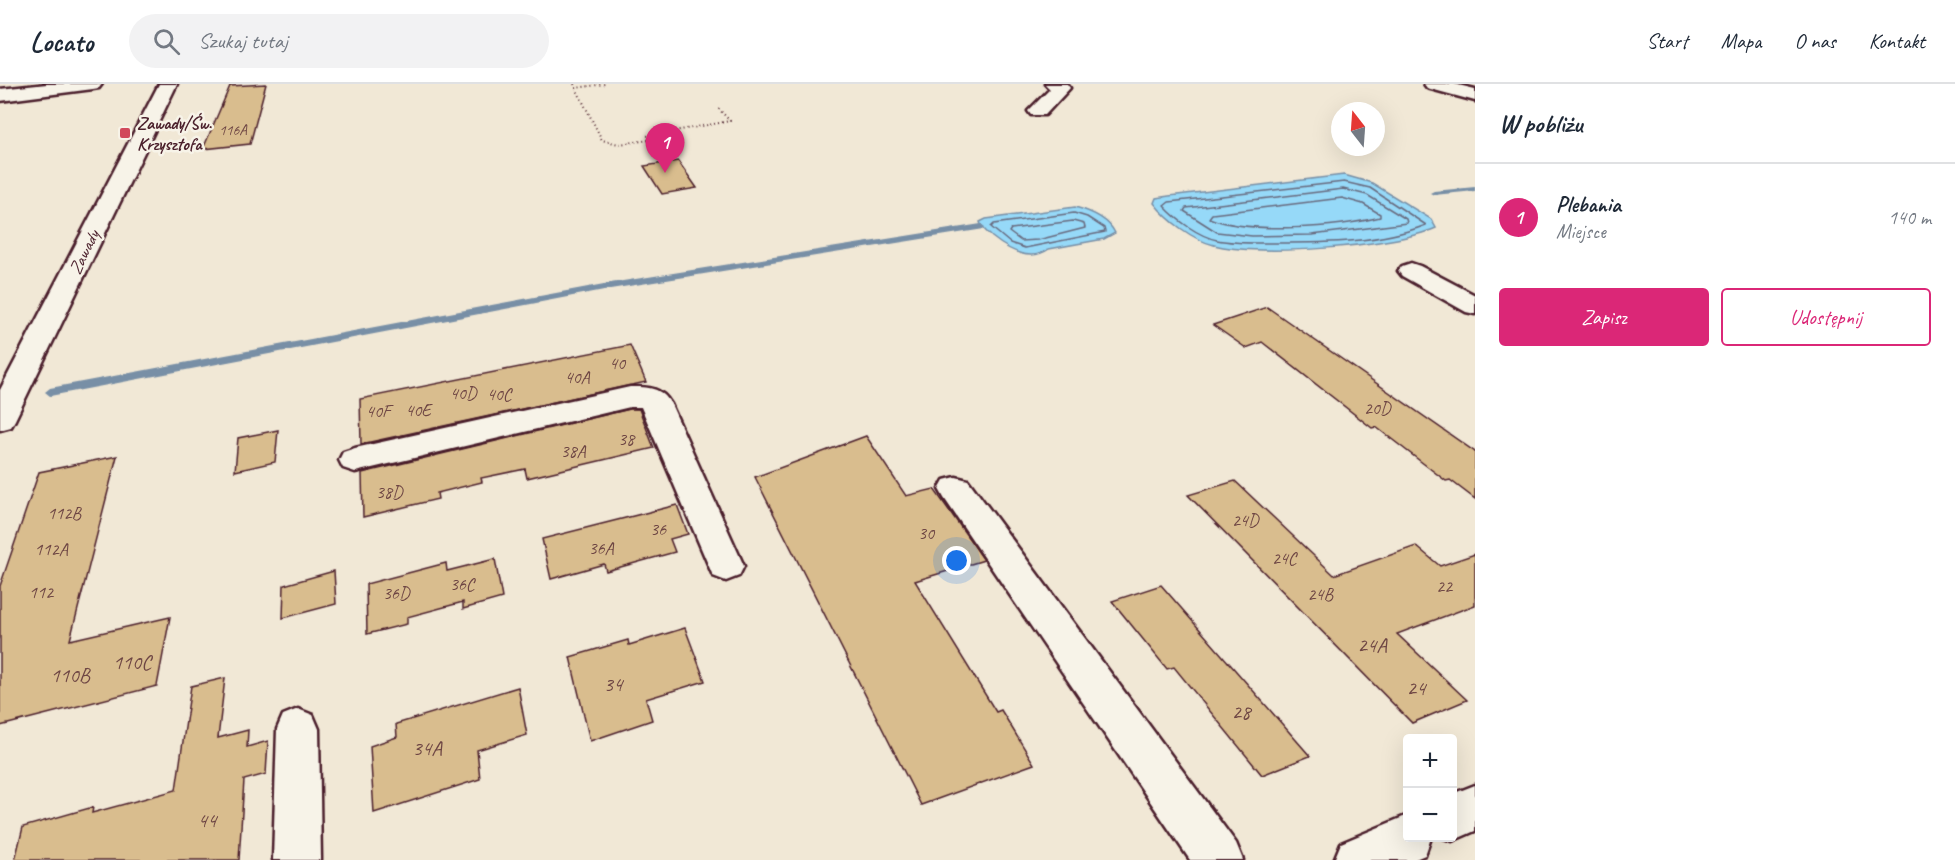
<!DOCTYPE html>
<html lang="pl">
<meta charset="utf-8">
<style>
body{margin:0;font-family:Caveat,sans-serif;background:#f2f2f3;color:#1f2937}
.controls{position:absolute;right:18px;bottom:18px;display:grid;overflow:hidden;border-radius:6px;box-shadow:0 6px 24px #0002}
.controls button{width:54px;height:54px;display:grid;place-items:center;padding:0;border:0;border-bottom:2px solid #e0e1e3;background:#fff;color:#1f2937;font:30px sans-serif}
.compass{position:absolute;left:1331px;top:18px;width:54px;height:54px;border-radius:50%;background:#fff;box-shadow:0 6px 24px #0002;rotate:343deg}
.you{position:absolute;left:957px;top:477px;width:21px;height:21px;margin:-15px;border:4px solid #fff;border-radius:50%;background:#1a73e8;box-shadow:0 0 0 9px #1a73e833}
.badge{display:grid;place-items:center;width:39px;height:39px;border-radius:50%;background:#db2777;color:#fff;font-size:20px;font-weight:700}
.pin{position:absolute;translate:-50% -50px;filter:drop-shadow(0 2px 3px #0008)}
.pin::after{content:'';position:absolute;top:32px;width:21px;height:18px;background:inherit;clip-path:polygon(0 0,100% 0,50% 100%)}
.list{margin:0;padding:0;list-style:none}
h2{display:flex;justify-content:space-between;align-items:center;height:78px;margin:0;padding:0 24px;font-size:26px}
h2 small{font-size:20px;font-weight:400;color:#747a83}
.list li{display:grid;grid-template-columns:39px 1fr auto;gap:18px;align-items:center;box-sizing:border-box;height:108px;padding:0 24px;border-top:2px solid #e0e1e3}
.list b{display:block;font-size:22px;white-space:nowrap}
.list p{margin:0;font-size:20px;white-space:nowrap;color:#747a83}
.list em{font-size:20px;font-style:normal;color:#747a83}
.actions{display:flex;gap:12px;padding:18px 24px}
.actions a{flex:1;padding:14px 0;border:2px solid #db2777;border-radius:6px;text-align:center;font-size:21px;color:#db2777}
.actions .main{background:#db2777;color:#fff}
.icon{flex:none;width:33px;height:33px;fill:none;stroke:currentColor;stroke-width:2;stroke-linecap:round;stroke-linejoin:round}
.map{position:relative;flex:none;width:1475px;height:776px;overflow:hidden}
header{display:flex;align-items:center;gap:36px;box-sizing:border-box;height:84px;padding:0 30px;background:#fff;border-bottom:2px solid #e0e1e3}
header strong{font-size:28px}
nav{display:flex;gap:33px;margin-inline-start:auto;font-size:21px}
.search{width:420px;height:54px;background:#f2f2f3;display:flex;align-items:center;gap:15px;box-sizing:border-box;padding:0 21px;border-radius:33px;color:#747a83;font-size:22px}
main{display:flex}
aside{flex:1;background:#fff}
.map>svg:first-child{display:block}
</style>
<header>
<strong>Locato</strong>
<div class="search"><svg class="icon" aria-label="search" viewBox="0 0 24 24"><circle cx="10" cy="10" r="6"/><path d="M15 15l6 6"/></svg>Szukaj tutaj</div>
<nav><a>Start</a><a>Mapa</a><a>O nas</a><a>Kontakt</a></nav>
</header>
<main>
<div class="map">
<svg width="1475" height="776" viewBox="0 0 1475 776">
<rect width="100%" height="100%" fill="#f1e8d6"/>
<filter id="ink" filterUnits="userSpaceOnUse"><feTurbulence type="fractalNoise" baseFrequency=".0167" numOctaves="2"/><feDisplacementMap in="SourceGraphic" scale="12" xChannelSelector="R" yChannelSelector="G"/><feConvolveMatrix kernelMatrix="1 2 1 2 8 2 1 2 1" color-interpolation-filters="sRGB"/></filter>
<g filter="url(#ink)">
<path fill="#96d9f8" stroke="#788fa6" stroke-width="1.5" d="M1344 91 1372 99 1431 135 1436 144C1393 163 1259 173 1214 161 1193 156 1167 136 1154 119L1156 114 1169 112Z
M1075 123C1090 127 1108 134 1115 149L1104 155 1049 165C1030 179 1008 166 992 153 987 148 982 145 980 138L986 135Z"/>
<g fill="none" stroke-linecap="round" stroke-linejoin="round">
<path stroke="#68697d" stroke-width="1.5" d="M1344 98 1370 104 1426 141C1380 159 1326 159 1277 159 1258 159 1237 160 1217 156 1198 152 1177 136 1164 122L1169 118Z
M1343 105 1367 111 1406 135 1407 139 1312 151 1252 152 1217 148 1184 127 1186 124Z
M1342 114 1363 120 1380 130V133C1338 144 1249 150 1209 134L1212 130Z
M1074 129 1087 133 1104 144 1105 148 1025 164 1010 159 991 143 994 140Z
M1073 137 1084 140 1085 144 1038 156 1021 157 1009 148 1011 145Z"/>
<path fill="#788fa6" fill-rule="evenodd" d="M1475 103V107L1434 111 1430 109 1434 107Z
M981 140 985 143 984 145 604 206 50 312 45 308 50 304 604 200Z"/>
</g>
<path fill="#d9bd8e" stroke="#4a1f2b" stroke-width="1.5" d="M266 0 250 60 203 65 230 2Z
M678 77 697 104 662 110 644 82Z
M1267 223 1475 368V415L1450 396 1446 397 1376 343 1372 344 1262 258 1246 264 1213 241Z
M630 261 646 298 361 360 360 315Z
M630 325H639L654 364 527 394 525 385 481 394 482 398 437 409 438 415 363 433 362 389Z
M278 346 275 378 235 387 238 354Z
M866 352 906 412 934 405 984 476 915 497 996 628 1001 626 1034 680 921 721 755 393Z
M117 372 70 556 170 533 157 602 0 642V502L39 388Z
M1235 397 1334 491 1416 462 1440 482 1475 470V521L1397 550 1467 616 1412 639 1188 411Z
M677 421 688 450 670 455 675 468 606 487 604 480 551 495 542 455Z
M495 475 502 514 463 525V518L407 533V540L367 550 366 500 446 479 447 487Z
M334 487 336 520 283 534 284 501Z
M1161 501 1310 672 1262 691 1174 583 1167 585 1112 517Z
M685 544 705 597 646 615 652 636 590 657 570 573 628 556 629 561Z
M225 594 218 654 248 646 247 663 268 657 266 690 244 696 239 776H15L23 743 93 723 92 729 176 706 191 602Z
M518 603 527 651 477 666 480 695 374 729 370 662 397 653 396 640Z"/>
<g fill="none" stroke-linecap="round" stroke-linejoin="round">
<defs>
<path id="minor" d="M47 0H102L99 4 93 5 0 17V5Z
M159 0H177L15 336 11 343 0 346V306Z
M1045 0H1067L1070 4 1045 31H1031L1028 27 1050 5Z
M1424 0H1454L1475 5V17L1427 4Z
M1411 179 1420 182 1475 211V230L1466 228 1402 192 1398 187 1402 182Z
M630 303C649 303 661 303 671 320L744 482 739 492 726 497 713 492 641 323H630L355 388 343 384 339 376 343 368 355 364Z
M956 393 968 396 1236 759 1243 776H1190L944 414 939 405 944 396Z
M298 625 313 631 319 645 321 776H273L277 645 283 631Z
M1475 701V747L1452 757 1443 754H1452V710Z
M1408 731V754H1431L1425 771 1413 776H1334L1341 759Z"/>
</defs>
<use href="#minor" stroke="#4a1f2b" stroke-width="5"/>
<path stroke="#4a1f2b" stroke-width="2" stroke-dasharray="1 3" stroke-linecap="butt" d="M574 0 576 4 605 0
M576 4 602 56 619 60 650 56
M660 72 647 52 730 37 717 23"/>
<use href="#minor" fill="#f7f3e8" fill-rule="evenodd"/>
</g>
</g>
<rect fill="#d1495b" stroke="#f7f3e8" stroke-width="2" x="119" y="43" width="12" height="12" rx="3"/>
<g text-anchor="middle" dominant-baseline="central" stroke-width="5" stroke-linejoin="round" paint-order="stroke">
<g font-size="15" fill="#6e4644">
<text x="233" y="46">116A</text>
</g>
<g font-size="18" font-weight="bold" fill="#4a1f2b" stroke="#f7f3e8" text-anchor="start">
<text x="137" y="39">Zawady/Św.<tspan x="137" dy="21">Krzysztofa</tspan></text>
</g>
<g font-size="18" fill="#4a1f2b" stroke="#f7f3e8">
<text transform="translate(84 168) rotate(-64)">Zawady</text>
</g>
<g font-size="18" fill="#6e4644">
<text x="617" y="279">40</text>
<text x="577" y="293">40A</text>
<text x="463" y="309">40D</text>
<text x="499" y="310">40C</text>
<text x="1377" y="324">20D</text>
<text x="418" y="326">40E</text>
<text x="378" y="327">40F</text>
<text x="626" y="355">38</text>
<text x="573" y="367">38A</text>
<text x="389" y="408">38D</text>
<text x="64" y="429">112B</text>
<text x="1245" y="436">24D</text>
<text x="658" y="445">36</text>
<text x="926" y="449">30</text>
<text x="601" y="464">36A</text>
<text x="51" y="465">112A</text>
<text x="1284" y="474">24C</text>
<text x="462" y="500">36C</text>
<text x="1444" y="502">22</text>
<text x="41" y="508">112</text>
<text x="396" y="509">36D</text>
<text x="1320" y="510">24B</text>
</g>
<g font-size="21" fill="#6e4644">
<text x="1372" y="561">24A</text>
<text x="132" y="578">110C</text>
<text x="70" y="591">110B</text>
<text x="613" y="600">34</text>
<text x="1416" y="604">24</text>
<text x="1241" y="628">28</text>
<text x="427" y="664">34A</text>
<text x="207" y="736">44</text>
</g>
</g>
</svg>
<div class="controls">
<button>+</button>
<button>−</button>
</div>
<svg class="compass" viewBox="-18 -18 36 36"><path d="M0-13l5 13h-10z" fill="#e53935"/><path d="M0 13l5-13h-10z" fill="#747a83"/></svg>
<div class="you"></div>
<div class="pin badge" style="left:665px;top:89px">1</div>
</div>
<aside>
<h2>W pobliżu<small></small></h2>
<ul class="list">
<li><span class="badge">1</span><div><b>Plebania</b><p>Miejsce</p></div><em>140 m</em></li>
</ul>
<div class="actions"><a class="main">Zapisz</a><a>Udostępnij</a></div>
</aside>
</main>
